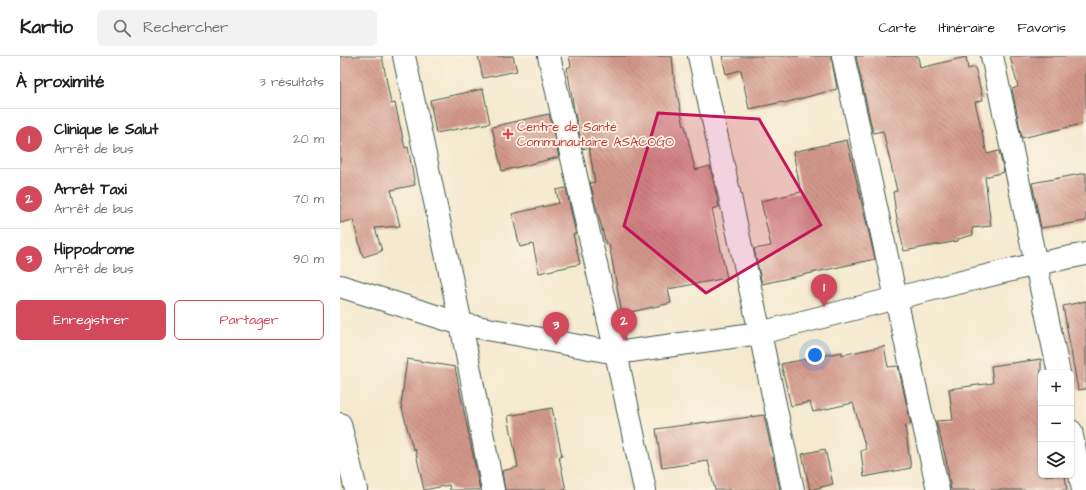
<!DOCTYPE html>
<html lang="fr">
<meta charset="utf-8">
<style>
body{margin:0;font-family:"Architects Daughter",sans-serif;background:#f2f2f2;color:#202124}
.controls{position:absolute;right:12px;bottom:12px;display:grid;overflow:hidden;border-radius:6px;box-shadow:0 1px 3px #0004}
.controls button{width:36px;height:36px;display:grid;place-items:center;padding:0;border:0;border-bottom:1px solid #e0e0e0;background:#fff;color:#202124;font:20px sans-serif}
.you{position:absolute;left:475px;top:299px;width:14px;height:14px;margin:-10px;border:3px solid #fff;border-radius:50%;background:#1a73e8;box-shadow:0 0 0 6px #1a73e833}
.badge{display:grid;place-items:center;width:26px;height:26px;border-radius:50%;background:#d1495b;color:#fff;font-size:13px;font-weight:700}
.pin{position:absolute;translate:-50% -33px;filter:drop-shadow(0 1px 2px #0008)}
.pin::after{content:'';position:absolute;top:21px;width:14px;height:12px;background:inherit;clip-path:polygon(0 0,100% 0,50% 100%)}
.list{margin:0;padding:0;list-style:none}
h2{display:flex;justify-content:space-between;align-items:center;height:52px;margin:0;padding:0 16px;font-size:17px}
h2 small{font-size:13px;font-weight:400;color:#757577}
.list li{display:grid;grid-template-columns:26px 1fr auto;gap:12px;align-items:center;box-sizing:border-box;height:60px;padding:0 16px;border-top:1px solid #e0e0e0}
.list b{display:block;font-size:15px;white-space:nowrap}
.list p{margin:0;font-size:13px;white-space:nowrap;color:#757577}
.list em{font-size:13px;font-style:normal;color:#757577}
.actions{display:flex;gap:8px;padding:12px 16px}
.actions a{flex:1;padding:9px 0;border:1px solid #d1495b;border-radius:6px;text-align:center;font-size:14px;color:#d1495b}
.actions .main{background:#d1495b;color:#fff}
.icon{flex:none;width:22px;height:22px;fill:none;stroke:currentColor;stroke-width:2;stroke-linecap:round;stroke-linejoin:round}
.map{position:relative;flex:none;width:746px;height:434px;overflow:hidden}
header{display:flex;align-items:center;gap:24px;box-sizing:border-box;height:56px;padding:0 20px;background:#fff;border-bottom:1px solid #e0e0e0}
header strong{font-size:19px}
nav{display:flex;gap:22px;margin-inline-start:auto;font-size:14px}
.search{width:280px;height:36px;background:#f2f2f2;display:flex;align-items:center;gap:10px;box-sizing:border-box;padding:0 14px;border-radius:6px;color:#757577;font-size:15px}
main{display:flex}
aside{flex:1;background:#fff}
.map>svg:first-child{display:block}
</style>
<header>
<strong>Kartio</strong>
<div class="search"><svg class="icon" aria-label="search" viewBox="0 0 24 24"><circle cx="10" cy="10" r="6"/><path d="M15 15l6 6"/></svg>Rechercher</div>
<nav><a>Carte</a><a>Itinéraire</a><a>Favoris</a></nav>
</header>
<main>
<aside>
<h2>À proximité<small>3 résultats</small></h2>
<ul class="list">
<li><span class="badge">1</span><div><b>Clinique le Salut</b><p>Arrêt de bus</p></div><em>20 m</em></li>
<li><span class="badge">2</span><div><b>Arrêt Taxi</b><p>Arrêt de bus</p></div><em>70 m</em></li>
<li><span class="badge">3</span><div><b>Hippodrome</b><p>Arrêt de bus</p></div><em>90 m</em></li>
</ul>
<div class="actions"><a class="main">Enregistrer</a><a>Partager</a></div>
</aside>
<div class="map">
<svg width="746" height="434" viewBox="0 0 746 434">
<defs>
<pattern id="building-back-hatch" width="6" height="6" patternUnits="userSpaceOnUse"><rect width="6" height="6" fill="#d3988a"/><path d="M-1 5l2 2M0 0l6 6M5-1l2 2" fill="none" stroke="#ab7d72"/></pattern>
</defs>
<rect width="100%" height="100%" fill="#fcf5e5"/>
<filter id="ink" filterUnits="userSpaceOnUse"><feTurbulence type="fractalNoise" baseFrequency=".025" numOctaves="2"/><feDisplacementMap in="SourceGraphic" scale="8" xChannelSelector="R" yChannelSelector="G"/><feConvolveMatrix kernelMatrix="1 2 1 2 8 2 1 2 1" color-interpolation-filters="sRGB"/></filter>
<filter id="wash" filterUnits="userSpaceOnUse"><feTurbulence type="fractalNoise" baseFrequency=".012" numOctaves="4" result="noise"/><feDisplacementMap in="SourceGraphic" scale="16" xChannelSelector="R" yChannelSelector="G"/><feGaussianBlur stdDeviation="0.9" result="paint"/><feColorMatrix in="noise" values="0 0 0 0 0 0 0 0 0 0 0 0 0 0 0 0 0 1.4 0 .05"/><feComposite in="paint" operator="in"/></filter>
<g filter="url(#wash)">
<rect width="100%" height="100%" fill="#f4e9ce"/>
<g id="blocks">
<path fill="url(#building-back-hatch)" d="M0 0H42L51 48 55 47 65 92 68 91 75 129 51 134 60 170 35 172 42 195 23 201 13 164 0 167Z
M138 0H173L177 15 143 22Z
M229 0H332L334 23 344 70H345L355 114 370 110 379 151 372 153 387 222 328 233 331 247 282 258 269 188H266L250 127 255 126 249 91 243 93 234 53 227 12 231 10Z
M382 0H491L497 33 444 47 443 46 409 53 401 14 386 18Z
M516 0H578L580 12 626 1 628 13 635 11 643 44 635 46 647 98 659 95 664 116 645 121 651 170 632 172 633 179 618 183V185L564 195 556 158 553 136 557 135 543 75 533 77Z
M670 0H746V67L682 82 672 33 678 31Z
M143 33 150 67 96 77 90 44Z
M209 58 219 101 162 115 152 71Z
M507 84 535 203 422 228 414 193 431 190 421 145 461 136 453 96Z
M746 117V165L701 172 692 127Z
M226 132 236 178H233L240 208 199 217 193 188 180 191 172 158 219 147 216 134Z
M746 245V333L738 334 723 250Z
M544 290 548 311 558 310 571 368 565 369 571 412 524 421 521 395 526 393 513 347 473 356 470 346 451 350 441 308 502 296V299Z
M67 303 115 311 140 434H110L109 429 84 434 75 393H73L61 349Z
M701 303V419H725L727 434H611L606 403 596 365 613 364 609 333 653 327 651 310Z
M212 352 222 400 219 401 226 434H165L162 415 178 411 168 360Z
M424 359 440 434H375L368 405 322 412 316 373 366 366 367 367Z
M485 393 493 428 470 434 462 398Z"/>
</g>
</g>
<g filter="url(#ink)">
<use href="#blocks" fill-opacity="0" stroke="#3f574b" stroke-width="1"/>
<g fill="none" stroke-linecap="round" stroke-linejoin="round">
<defs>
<path id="minor" d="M64 0 121 268 153 434
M209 0 276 297 305 434
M359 0 420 277 453 434
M503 0 598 434
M652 0 719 317
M0 230 121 268 276 297 420 277 556 242 696 208 746 198
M0 368 16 434
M731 375 743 434"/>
</defs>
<use href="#minor" stroke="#3f574b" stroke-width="24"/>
<use href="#minor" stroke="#fff" stroke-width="22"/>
</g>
</g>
<path fill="#c2185b" fill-opacity="0.2" stroke="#c2185b" stroke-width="3" stroke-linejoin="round" d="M318 57 419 63 481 169 366 237 284 170Z"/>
<path fill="#e0444e" stroke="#fcf5e5" stroke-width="1.5" d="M166 72h4v4h4v4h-4v4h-4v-4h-4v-4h4z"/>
<g text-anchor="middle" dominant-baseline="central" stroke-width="3.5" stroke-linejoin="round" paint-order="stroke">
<g font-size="13" fill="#be3a42" stroke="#fcf5e5" text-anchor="start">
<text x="177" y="71">Centre de Santé<tspan x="177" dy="15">Communautaire ASACOGO</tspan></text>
</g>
</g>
</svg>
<div class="controls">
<button>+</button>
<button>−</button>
<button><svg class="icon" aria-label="layers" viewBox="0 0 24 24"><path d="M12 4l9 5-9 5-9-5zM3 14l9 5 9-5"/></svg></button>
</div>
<div class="you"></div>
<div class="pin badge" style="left:484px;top:251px">1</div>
<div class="pin badge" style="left:284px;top:285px">2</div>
<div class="pin badge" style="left:216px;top:289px">3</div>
</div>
</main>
